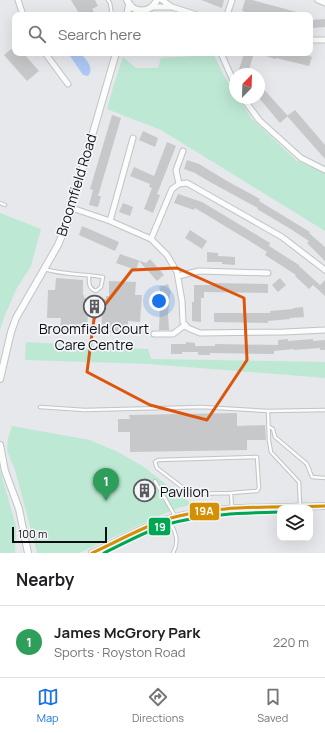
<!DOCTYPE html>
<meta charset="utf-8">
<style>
body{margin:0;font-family:Manrope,sans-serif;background:#f6f6f6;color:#202124}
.controls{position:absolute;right:12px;bottom:12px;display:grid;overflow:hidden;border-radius:8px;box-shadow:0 4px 16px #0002}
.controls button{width:36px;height:36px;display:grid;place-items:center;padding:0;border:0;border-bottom:1px solid #e0e0e0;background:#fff;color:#202124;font:20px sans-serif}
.compass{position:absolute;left:229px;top:68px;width:36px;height:36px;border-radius:50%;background:#fff;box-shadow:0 4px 16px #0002;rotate:23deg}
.scale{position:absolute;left:12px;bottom:10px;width:95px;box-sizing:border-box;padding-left:4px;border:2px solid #0e0f11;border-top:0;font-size:11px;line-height:14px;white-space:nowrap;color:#0e0f11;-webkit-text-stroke:3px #f3f5f9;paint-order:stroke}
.you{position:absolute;left:159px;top:301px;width:14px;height:14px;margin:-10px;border:3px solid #fff;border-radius:50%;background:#1a73e8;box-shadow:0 0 0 6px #1a73e833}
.badge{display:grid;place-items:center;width:26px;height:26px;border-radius:50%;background:#1a73e8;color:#fff;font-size:13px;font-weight:700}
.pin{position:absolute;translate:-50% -33px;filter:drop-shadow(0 1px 2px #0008)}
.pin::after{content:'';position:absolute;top:21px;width:14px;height:12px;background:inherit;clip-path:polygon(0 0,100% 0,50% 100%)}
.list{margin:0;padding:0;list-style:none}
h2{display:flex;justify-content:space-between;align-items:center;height:52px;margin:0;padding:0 16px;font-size:17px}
h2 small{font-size:13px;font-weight:400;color:#757577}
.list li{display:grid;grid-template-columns:26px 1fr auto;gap:12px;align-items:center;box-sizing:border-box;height:72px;padding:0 16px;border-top:1px solid #e0e0e0}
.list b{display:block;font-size:15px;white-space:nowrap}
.list p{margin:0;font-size:13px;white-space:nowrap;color:#757577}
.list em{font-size:13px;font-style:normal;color:#757577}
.icon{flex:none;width:22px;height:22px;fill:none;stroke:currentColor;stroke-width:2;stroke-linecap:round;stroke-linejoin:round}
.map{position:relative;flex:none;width:325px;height:553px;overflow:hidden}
.search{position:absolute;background:#fff;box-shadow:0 4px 16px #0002;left:12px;right:12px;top:12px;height:44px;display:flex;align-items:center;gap:10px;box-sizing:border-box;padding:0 14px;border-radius:8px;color:#757577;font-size:15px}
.sheet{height:124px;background:#fff}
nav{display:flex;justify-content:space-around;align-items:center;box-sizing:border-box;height:56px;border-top:1px solid #e0e0e0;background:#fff;font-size:11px;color:#757577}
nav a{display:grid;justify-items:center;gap:2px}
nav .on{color:#1a73e8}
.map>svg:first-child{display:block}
</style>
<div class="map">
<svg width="325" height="553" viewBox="0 0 325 553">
<rect width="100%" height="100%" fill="#e6e8eb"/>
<path fill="#bde9d4" d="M214 55 224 76 235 92V98H239L252 119 297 161 325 173V231L161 130 107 109 114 84 123 57 136 68H158L161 58Z
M0 213 41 229 31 266 17 288 4 317 0 330Z
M26 342 148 349 151 359 325 362V378L149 364 25 360Z
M12 426 90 440 118 452 144 467 193 505 181 507 168 512 79 553H37L15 470 7 451 8 438Z
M0 470 16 526 15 553H0Z"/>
<path fill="#aec8f6" d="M68 53H81C86 60 95 68 88 76L83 75Z"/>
<path fill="#c6c8c9" d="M71 0H95L98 6 92 9 96 15H80Z
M201 0H224L222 8Z
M245 0H252L300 13V15H255L242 11Z
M325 19V27L311 28 310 20Z
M15 46V53H19L22 56 24 54 39 71 27 81 4 55Z
M244 53H254L248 73 239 70Z
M260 53H299L312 57 309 66 276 58 275 59 260 54Z
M259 84 288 116 280 123 259 98Z
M295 110 325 145V159L287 116Z
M112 115 121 118 98 196H101L98 207 89 205 93 190 90 189Z
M143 131 158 138 155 147 139 140Z
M167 142 176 146 157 194 160 195 153 213 144 209 152 188 149 187 150 184 130 176 134 167 154 176Z
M187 160 199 164 227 181 260 199 259 201 310 232 309 233 325 247V261L307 243 309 241 289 228 257 209 258 208 210 182 195 173 184 169Z
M178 194 202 202 270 243 269 246 299 265V266L320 285 325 280V296L313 285 309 289 295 276 296 275 265 255 267 252 248 240 195 208 194 210 174 203Z
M123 203 133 207 130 216 119 212Z
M82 226 119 242 115 251 79 235Z
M190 230 207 241 202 249 185 238Z
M207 252 218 253V256L235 257V265L222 264V262H207Z
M120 254 146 263 150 259 164 275 157 281 139 261 136 270 116 263Z
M56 278 83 280V295H84V298L106 299V296H109V281L136 282 135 295H142L140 322 128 321V333L101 332 102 314 88 313 87 331 60 330 61 318H47L48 290H55Z
M280 278 286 285 278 292 272 285Z
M211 283 268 284V293L204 292V298H201V322L192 321V302H194V285H211Z
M168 284 171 293 170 294 168 315 169 330H159L160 301H163L159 287Z
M303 307 304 317 290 318V319L268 321V323L214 322V313H270V311L293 309V308Z
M288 339V341L313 339V341L325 340V350H320V348L294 350V349L274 351V354L210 353V355H198V352H182V354H171V344H186V342L195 343V346H215V344L278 345V340Z
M237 413V426L265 425 266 440H247V450L130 452V432H118V419H130L129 415Z
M146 477 156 497 149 501 148 498 141 500 134 486 137 484V483Z"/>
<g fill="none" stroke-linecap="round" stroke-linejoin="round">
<defs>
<path id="service" d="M108 0 110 3 112 15
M138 53H173
M0 203 5 205
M44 269C64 275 84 274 103 277L101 287 96 291C88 288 89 283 89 275
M40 407 85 410 202 407 268 411 325 410
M268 411 269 441 271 452 299 482 300 505
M268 426 273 429 275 437 307 464 312 477 325 478
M155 481 175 516
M231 493 191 494 157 468 155 462 158 460 257 457 259 488 257 491 231 493 232 509
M169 520C175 531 180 541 173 553"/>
<path id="minor" d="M18 0 23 15
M162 0 172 7
M318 0 325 3
M153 7H172L197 15
M227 15 232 0
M310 40H325
M45 53 68 84
M221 53 235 85
M243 98 259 120 301 158 325 170
M179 184 176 170 183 151
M72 208 110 221 151 239 167 255 177 272 182 301 183 322 188 328 200 333 284 332 325 330
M110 221 133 138
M151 239 172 189 179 184 187 183 282 237 325 270
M178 276 199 271 268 273
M154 334H173L185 325"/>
<path id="tertiary" d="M127 0C133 14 150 14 157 0
M127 15 129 5
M0 379 11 332 16 318 58 245 66 226 116 53
M0 445 5 471 19 509 28 553
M92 553C119 541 147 524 176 517 222 505 277 508 325 506"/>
</defs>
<use href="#service" stroke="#c1c3c4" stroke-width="4.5"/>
<use href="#minor" stroke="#c1c3c4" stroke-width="7"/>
<use href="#tertiary" stroke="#c1c3c4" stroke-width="8"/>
<use href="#service" stroke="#fbfcfc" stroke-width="2.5"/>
<use href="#minor" stroke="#fbfcfc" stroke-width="5"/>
<use href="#tertiary" stroke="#fbfcfc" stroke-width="6"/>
<defs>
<path id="bus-1" d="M92 553C116 542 139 529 164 520 215 504 272 508 325 506"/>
<path id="bus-2" d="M104 553C125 543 146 531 168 524 204 514 243 513 280 512"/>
</defs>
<use href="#bus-1" stroke="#f3f5f9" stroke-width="6"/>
<use href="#bus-2" stroke="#f3f5f9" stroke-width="6"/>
<use href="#bus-1" stroke="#d48f03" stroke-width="3"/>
<use href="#bus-2" stroke="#00a651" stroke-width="3"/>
</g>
<path fill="none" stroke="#dd550c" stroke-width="3" stroke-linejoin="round" d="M177 268 244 298 247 360 207 420 150 405 87 372 94 319 132 270Z"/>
<defs>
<symbol id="building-ring" viewBox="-11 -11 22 22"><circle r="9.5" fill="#f3f5f9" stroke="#5a5b5d" stroke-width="1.5"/><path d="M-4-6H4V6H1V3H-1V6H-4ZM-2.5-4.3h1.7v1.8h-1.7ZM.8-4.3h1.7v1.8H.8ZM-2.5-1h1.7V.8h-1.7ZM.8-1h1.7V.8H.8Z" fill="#5a5b5d"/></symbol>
</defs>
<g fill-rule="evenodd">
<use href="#building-ring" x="82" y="294" width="25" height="25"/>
<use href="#building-ring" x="132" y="478" width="25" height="25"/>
</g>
<g text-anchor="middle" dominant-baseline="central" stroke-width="3.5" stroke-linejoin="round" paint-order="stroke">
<g font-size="14" fill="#0e0f11" stroke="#f3f5f9">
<text transform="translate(76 185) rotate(-73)">Broomfield Road</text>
</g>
<g font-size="14" fill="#0e0f11" stroke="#f3f5f9">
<text x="94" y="328">Broomfield Court<tspan x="94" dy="16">Care Centre</tspan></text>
<text x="160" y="491" text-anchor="start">Pavilion</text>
</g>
</g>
<g stroke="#f3f5f9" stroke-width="1.5">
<rect x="189" y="502" width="31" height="19" rx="4" fill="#d48f03"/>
<rect x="148" y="517" width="23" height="19" rx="4" fill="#00a651"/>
</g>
<g font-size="11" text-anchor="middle" font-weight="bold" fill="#fff">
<text x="204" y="515">19A</text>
<text x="160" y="531">19</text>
</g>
</svg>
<div class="controls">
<button><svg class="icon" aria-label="layers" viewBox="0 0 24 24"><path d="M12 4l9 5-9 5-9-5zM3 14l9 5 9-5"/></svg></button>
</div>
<svg class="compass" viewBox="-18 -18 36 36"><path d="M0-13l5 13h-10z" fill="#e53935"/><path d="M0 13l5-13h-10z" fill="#757577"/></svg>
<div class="scale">100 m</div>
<div class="you"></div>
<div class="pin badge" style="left:106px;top:501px;background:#2e9e5b">1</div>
<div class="search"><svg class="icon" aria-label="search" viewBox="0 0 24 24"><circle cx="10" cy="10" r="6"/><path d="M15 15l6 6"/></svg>Search here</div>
</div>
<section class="sheet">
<h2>Nearby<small></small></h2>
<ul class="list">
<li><span class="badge" style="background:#2e9e5b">1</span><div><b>James McGrory Park</b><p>Sports · Royston Road</p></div><em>220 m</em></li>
</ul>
</section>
<nav>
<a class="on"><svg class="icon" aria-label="map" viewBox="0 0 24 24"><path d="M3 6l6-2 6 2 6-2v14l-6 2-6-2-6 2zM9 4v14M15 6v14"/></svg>Map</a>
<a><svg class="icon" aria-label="directions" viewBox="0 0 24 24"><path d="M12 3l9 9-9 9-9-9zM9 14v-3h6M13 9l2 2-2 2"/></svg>Directions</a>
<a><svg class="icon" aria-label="saved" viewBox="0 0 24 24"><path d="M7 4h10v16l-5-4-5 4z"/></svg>Saved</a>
</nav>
